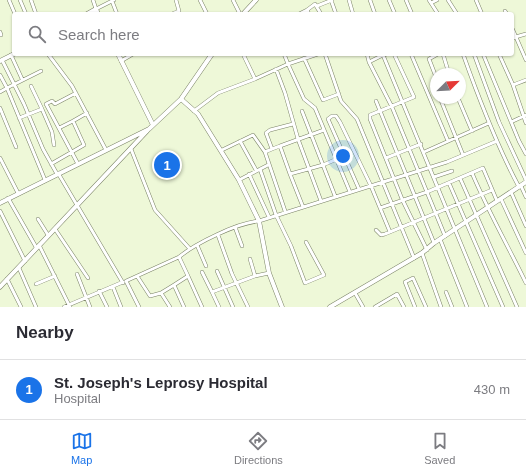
<!DOCTYPE html>
<style>
body{margin:0;font-family:Arial,sans-serif;background:#f7f7f7;color:#2b2b33}
.compass{position:absolute;left:430px;top:68px;width:36px;height:36px;border-radius:50%;background:#fff;box-shadow:0 1px 3px #0004;rotate:66deg}
.you{position:absolute;left:343px;top:156px;width:14px;height:14px;margin:-10px;border:3px solid #fff;border-radius:50%;background:#1a73e8;box-shadow:0 0 0 6px #1a73e833}
.badge{display:grid;place-items:center;width:26px;height:26px;border-radius:50%;background:#1a73e8;color:#fff;font-size:13px;font-weight:700}
.pin{position:absolute;translate:-50% -50%;border:2px solid #fff;box-shadow:0 1px 4px #0006}
.list{margin:0;padding:0;list-style:none}
h2{display:flex;justify-content:space-between;align-items:center;height:52px;margin:0;padding:0 16px;font-size:17px}
h2 small{font-size:13px;font-weight:400;color:#7c7c81}
.list li{display:grid;grid-template-columns:26px 1fr auto;gap:12px;align-items:center;box-sizing:border-box;height:60px;padding:0 16px;border-top:1px solid #e1e1e2}
.list b{display:block;font-size:15px;white-space:nowrap}
.list p{margin:0;font-size:13px;white-space:nowrap;color:#7c7c81}
.list em{font-size:13px;font-style:normal;color:#7c7c81}
.icon{flex:none;width:22px;height:22px;fill:none;stroke:currentColor;stroke-width:2;stroke-linecap:round;stroke-linejoin:round}
.map{position:relative;flex:none;width:526px;height:307px;overflow:hidden}
.search{position:absolute;background:#fff;box-shadow:0 1px 3px #0004;left:12px;right:12px;top:12px;height:44px;display:flex;align-items:center;gap:10px;box-sizing:border-box;padding:0 14px;border-radius:4px;color:#7c7c81;font-size:15px}
.sheet{height:112px;background:#fff}
nav{display:flex;justify-content:space-around;align-items:center;box-sizing:border-box;height:56px;border-top:1px solid #e1e1e2;background:#fff;font-size:11px;color:#7c7c81}
nav a{display:grid;justify-items:center;gap:2px}
nav .on{color:#1a73e8}
.map>svg:first-child{display:block}
</style>
<div class="map">
<svg width="526" height="307" viewBox="0 0 526 307">
<rect width="100%" height="100%" fill="#eef8d8"/>
<g fill="none" stroke-linecap="round" stroke-linejoin="round">
<defs>
<path id="street" d="M9 0 15 14
M20 0 26 14
M31 0 36 14
M93 0 96 9 114 0
M200 0 207 14
M233 0 240 14
M331 0 336 14
M349 0 353 14
M370 0 375 14
M389 0 395 14
M406 0 412 14
M429 0 438 14
M448 0 457 14
M476 0 482 14
M112 1 117 14
M431 3 437 0
M317 6 332 0
M307 10 315 4 321 14
M505 11 507 14
M172 14 179 11 176 0
M299 14 307 10 309 14
M512 28 526 60
M0 32 1 35
M512 38 526 34
M48 54 72 86 106 150
M243 54 255 79 288 64 284 54
M318 54 288 64 304 99 315 108 350 192
M325 54 341 101 357 119 414 258
M367 54 369 62 392 107 445 236
M387 54 383 55 487 307
M394 54 414 97 370 115V119L402 199 427 250
M411 54 448 141
M443 54 449 74
M463 54C479 99 496 144 519 187
M474 54 499 122 526 180
M483 54 519 141 526 154
M499 54 513 85 526 80
M11 55 22 79
M304 58 323 100 339 94
M2 60 24 104 43 149 57 174
M121 61 133 54
M369 62 383 55
M276 69 285 93 298 139 321 201
M41 71 7 88 45 180
M0 75 7 88 0 92
M513 85 526 123
M31 86 42 109
M436 87 434 81 436 77 429 59 438 54
M76 93 55 104 52 101 46 104 78 164
M440 98 463 155
M458 98 472 131
M376 101 434 243
M0 108 16 147
M194 111 218 93 255 79
M302 111 335 196
M19 118 42 109 52 132 54 145
M511 122 526 115
M59 128 73 121
M240 141 256 170
M84 145 73 121 87 113
M280 146 272 149 266 133 270 130 293 124
M131 149 155 210 190 249
M272 149 265 152 285 211
M222 150 253 135 265 152
M424 152 489 123
M0 158 18 193
M386 158 421 144
M51 164 84 145
M260 169 276 215 291 246 305 283 324 275 306 242
M58 173 123 283
M472 173C488 211 508 246 526 283
M249 174 269 217
M290 174 280 146 324 130
M434 177 452 171
M460 178 517 307
M239 180 268 165
M449 183 503 307
M521 186 526 197
M359 189 328 119 332 116H336L340 122 371 186 390 232
M511 192 526 226
M8 198 36 247
M501 199 526 253
M303 207 290 174 323 165 344 156
M380 208 427 192 483 168 497 201
M0 211 25 261
M38 219 48 235
M235 227 242 246
M55 229 88 278
M376 230 381 235 385 234 492 190
M218 235 232 274 248 307
M440 239 467 307
M39 245 70 307
M197 245 206 266
M422 253 441 307
M19 268 36 307
M217 271 233 307
M202 272 212 292
M77 274 90 307
M137 276 150 296 161 293
M188 276 202 307
M255 276 269 273
M7 279 21 307
M36 284 55 276
M113 287 121 307
M99 291 107 307
M446 292 452 307
M355 293 363 307
M64 307 123 282
M139 307 126 281 179 257
M170 307 161 293 174 285
M184 307 174 285 188 276 179 257C196 243 237 223 259 221L447 162 497 141
M219 307 212 292 255 276 250 259
M375 307 397 294 404 307
M415 307 405 282 413 278 426 307"/>
<path id="secondary" d="M87 14 96 9 98 14
M243 14 256 0
M118 54 153 125
M0 61 14 54
M181 99 198 114 239 180 259 221 269 273 282 307
M0 203 149 129 181 99 212 54
M0 287 147 131
M330 307 422 253 434 243 526 182"/>
</defs>
<use href="#street" stroke="#7b8367" stroke-width="4"/>
<use href="#secondary" stroke="#7b8367" stroke-width="5"/>
<use href="#street" stroke="#fff" stroke-width="3"/>
<use href="#secondary" stroke="#fff" stroke-width="4"/>
</g>
</svg>
<svg class="compass" viewBox="-18 -18 36 36"><path d="M0-13l5 13h-10z" fill="#e53935"/><path d="M0 13l5-13h-10z" fill="#7c7c81"/></svg>
<div class="you"></div>
<div class="pin badge" style="left:167px;top:165px">1</div>
<div class="search"><svg class="icon" aria-label="search" viewBox="0 0 24 24"><circle cx="10" cy="10" r="6"/><path d="M15 15l6 6"/></svg>Search here</div>
</div>
<section class="sheet">
<h2>Nearby<small></small></h2>
<ul class="list">
<li><span class="badge">1</span><div><b>St. Joseph's Leprosy Hospital</b><p>Hospital</p></div><em>430 m</em></li>
</ul>
</section>
<nav>
<a class="on"><svg class="icon" aria-label="map" viewBox="0 0 24 24"><path d="M3 6l6-2 6 2 6-2v14l-6 2-6-2-6 2zM9 4v14M15 6v14"/></svg>Map</a>
<a><svg class="icon" aria-label="directions" viewBox="0 0 24 24"><path d="M12 3l9 9-9 9-9-9zM9 14v-3h6M13 9l2 2-2 2"/></svg>Directions</a>
<a><svg class="icon" aria-label="saved" viewBox="0 0 24 24"><path d="M7 4h10v16l-5-4-5 4z"/></svg>Saved</a>
</nav>
